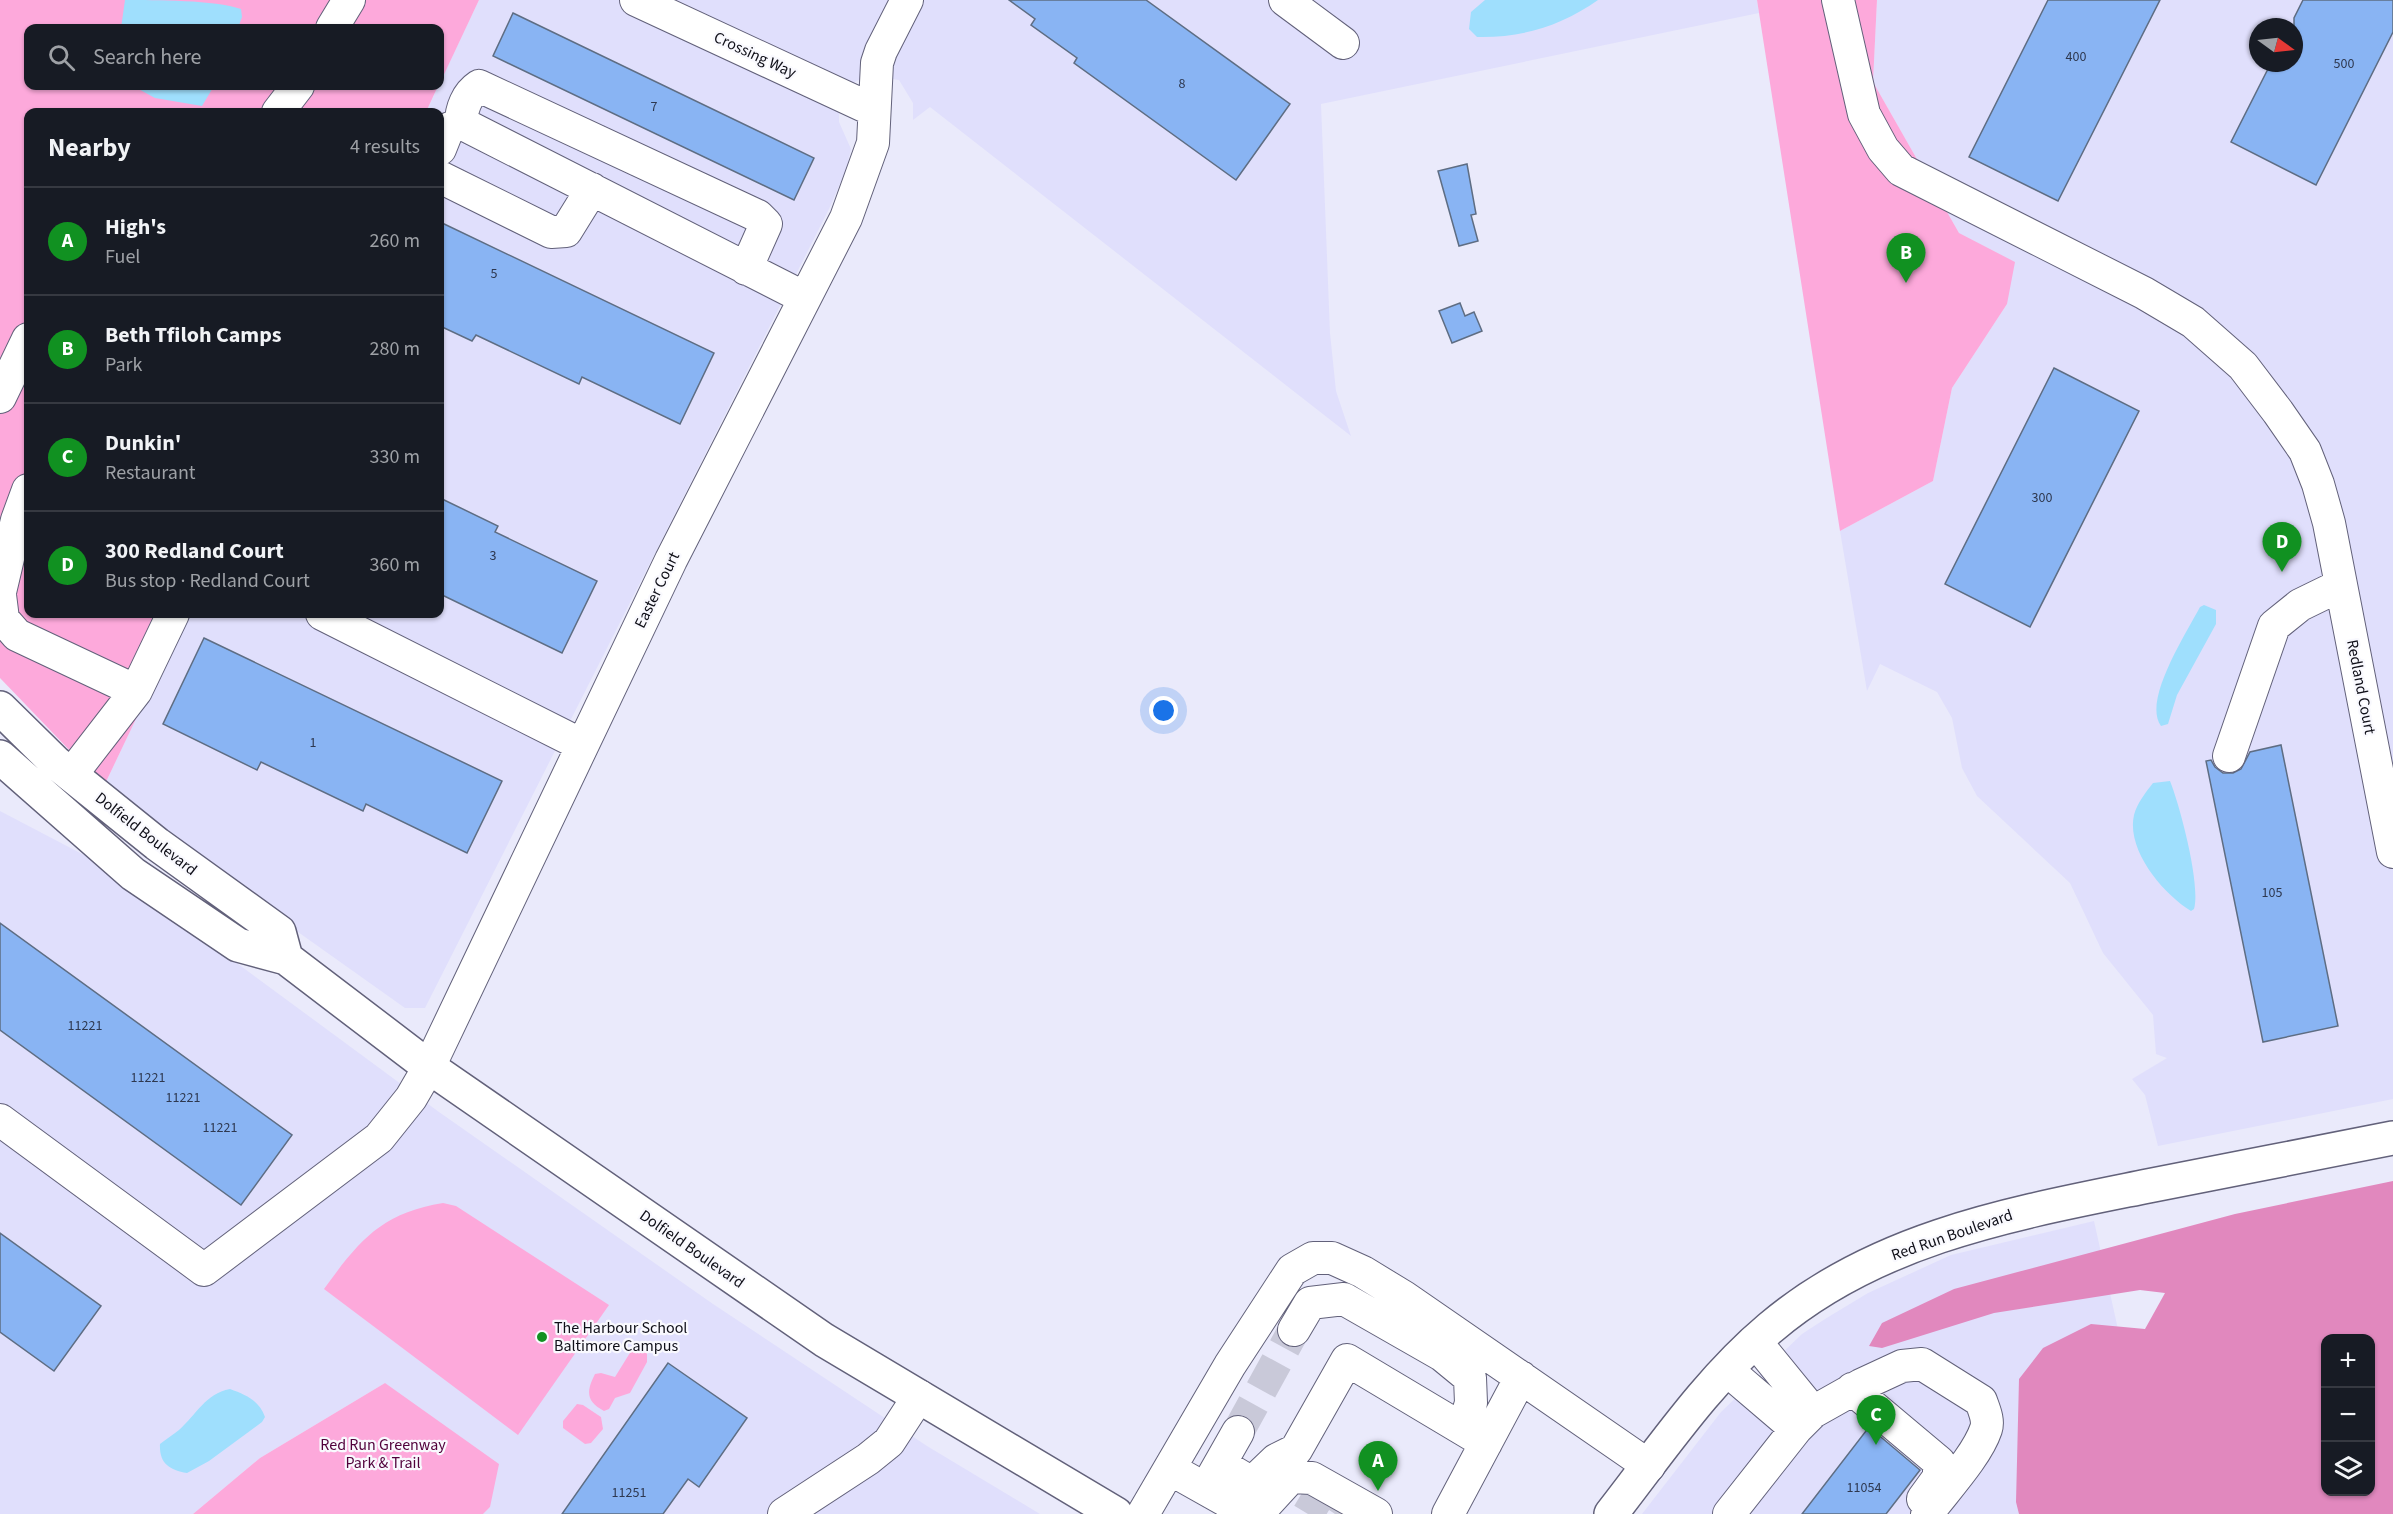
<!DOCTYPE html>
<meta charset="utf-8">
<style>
body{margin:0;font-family:"Source Sans 3",sans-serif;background:#242831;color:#f1f3f6}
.controls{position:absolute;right:18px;bottom:18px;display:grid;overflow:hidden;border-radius:12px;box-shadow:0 2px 4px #0004}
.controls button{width:54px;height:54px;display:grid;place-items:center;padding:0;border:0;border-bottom:2px solid #363941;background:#171b24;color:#f1f3f6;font:30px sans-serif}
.compass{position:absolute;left:2249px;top:18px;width:54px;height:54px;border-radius:50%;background:#171b24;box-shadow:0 2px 4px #0004;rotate:105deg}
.you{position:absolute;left:1164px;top:711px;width:21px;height:21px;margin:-15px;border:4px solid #fff;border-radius:50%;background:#1a73e8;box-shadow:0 0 0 9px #1a73e833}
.badge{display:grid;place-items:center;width:39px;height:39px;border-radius:50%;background:#119121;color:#fff;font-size:20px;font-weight:700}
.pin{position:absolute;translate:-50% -50px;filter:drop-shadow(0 2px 3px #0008)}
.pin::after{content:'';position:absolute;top:32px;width:21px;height:18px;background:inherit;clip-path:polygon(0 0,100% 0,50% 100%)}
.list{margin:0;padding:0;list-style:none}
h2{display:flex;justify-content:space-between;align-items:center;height:78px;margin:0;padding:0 24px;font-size:26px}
h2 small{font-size:20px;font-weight:400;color:#9ea1a6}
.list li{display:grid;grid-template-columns:39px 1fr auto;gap:18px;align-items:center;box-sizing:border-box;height:108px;padding:0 24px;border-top:2px solid #363941}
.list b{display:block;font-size:22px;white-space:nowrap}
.list p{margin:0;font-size:20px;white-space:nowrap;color:#9ea1a6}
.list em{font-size:20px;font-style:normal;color:#9ea1a6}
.icon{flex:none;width:33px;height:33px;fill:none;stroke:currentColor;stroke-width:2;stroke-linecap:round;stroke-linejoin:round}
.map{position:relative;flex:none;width:2393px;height:1514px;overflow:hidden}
.search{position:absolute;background:#171b24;box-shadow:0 2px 4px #0004;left:24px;top:24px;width:420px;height:66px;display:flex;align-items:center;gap:15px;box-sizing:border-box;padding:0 21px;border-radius:12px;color:#9ea1a6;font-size:22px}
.panel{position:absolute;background:#171b24;box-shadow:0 2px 4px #0004;left:24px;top:108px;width:420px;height:510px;border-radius:12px}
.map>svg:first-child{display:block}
</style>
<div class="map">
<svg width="2393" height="1514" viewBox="0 0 2393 1514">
<rect width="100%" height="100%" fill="#eaeafb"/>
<path fill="#e0dffc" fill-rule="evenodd" d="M479 0H1757L1759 13 1321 104 1330 333 1336 391 1351 436 930 107 913 120V103L899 80 867 75 848 86 839 105V122L851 149 846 170 829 209 425 1008H405L260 905 104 786 186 614H440V112H426Z
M1877 0H2393V1099L2158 1146 2145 1095 2132 1079 2167 1058 2156 1054 2153 1015 2103 953 2070 883 1977 796 1962 768 1952 718 1937 692 1880 664 1867 691 1840 531 1933 481 1952 388 2007 304 1959 233 1873 82ZM2258 27H2294V63H2258Z
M0 811 105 866 439 1112 713 1304 927 1446 1040 1514H483L490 1507 385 1383 260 1458 193 1514H0Z
M2094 1221 2159 1514H1642L1721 1412 1802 1334 1825 1319 1868 1293 1951 1255Z"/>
<path fill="#fda9db" d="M0 0H479L440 83V28H28V86H438L426 112H28V614H186L104 786 0 678Z
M1757 0H1877L1873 82 1959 233 2015 262 2007 304 1952 388 1933 481 1840 531Z
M443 1203 456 1206 609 1305 518 1435 324 1289C359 1241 381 1213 443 1203Z
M633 1348 647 1353V1362L630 1393 615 1398 609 1409 604 1411C586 1401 586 1392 595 1374L601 1373 615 1377Z
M385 1383 499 1464 490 1507 483 1514H193L260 1458Z
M577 1404 583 1405 601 1417 603 1429 591 1443 585 1444 563 1428V1421Z"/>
<path fill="#e188be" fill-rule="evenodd" d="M2393 1181V1514H2019L2016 1502 2019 1379 2043 1348 2091 1324 2145 1329 2165 1293 2140 1290 1994 1313 1882 1348 1869 1346 1882 1323 1954 1289 2235 1214ZM2326 1338H2370V1492H2326Z"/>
<path fill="#9fdffd" d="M125 0C156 0 215 0 241 9L242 17 238 28H121Z
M1485 0H1598C1561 26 1522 38 1477 37L1469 29 1471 12Z
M133 86H214L202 106 155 98Z
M2204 605 2216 610V624L2177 695 2168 724 2161 726C2142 701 2187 632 2200 607Z
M2170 781C2180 806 2201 885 2194 909L2191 911C2163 894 2126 850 2134 815 2137 803 2146 792 2153 783Z
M230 1389C246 1395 259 1400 265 1417L262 1422 209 1461 187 1473C169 1470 159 1463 160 1444 166 1439 173 1435 179 1430 197 1414 205 1394 230 1389Z"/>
<path fill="#89b4f3" stroke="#5e6d83" stroke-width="1.5" d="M1009 0H1146L1290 104 1236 180 1074 63 1077 58 1031 25 1035 19Z
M2048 0H2160L2058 201 1969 157Z
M2303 0H2393V32L2316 185 2231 142 2271 63H2294V18Z
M513 13 814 158 794 200 493 56Z
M1467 164 1476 214 1471 215 1478 241 1459 246 1438 171Z
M440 222 714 353 680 424 582 377 579 384 476 335 472 341 440 326Z
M1460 303 1465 316 1474 312 1482 331 1452 343 1439 311Z
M2054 368 2139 411 2030 627 1945 584Z
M440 498 498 526 495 532 597 581 562 653 440 594Z
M204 638 502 781 467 853 366 804 363 811 261 762 257 770 163 724Z
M2281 745 2338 1026 2263 1042 2206 761 2211 760 2215 767 2223 773H2233L2241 769 2250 752Z
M0 923 292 1135 241 1205 0 1030Z
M0 1233 101 1306 54 1371 0 1332Z
M668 1363 747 1418 699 1487 688 1479 663 1514H562Z
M1869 1427 1920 1470 1886 1514H1802Z"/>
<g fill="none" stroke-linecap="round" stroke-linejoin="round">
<path stroke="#c9c9d9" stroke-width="32" stroke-dasharray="32 16" stroke-linecap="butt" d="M1238 1432 1294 1330
M1308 1514 1317 1499
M1335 1514 1337 1511"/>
<defs>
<path id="minor" d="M636 0 873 110
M1285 0 1343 43
M1838 0 1864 114 1883 149 1901 170 2144 293 2193 322 2243 366 2278 412 2305 451 2318 484 2329 523 2393 852
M332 28 349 0
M278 112 298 86
M440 149 448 129 461 123
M440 177 551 232 566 231 592 189
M746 269 766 224 758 216 479 86C467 94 461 109 461 123L805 298
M0 397 28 339
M0 592 17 520 28 490
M0 595 3 619 17 635 136 691
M322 614 582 745
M2229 756 2274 626 2300 605 2341 585
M71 775 136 691 173 614
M0 1120 204 1270 379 1138 411 1098 429 1067 671 560 846 218 873 143 877 63 881 51 907 0
M1310 1303 1344 1299 1442 1355 1470 1378 1471 1403 1463 1429
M1294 1330 1310 1303
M1755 1341 1813 1412
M1727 1370 1796 1429
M1852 1389 1939 1462V1477L1923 1499
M1220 1464 1252 1483 1276 1460 1296 1450 1347 1360 1486 1443
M1170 1469 1250 1514
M1209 1483 1238 1432
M784 1514 868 1459 889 1442 919 1396
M1143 1514 1230 1365 1292 1270 1313 1258H1332L1363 1272 1404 1297 1649 1466
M1257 1514 1291 1477 1312 1478 1376 1514
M1448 1514 1521 1377
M1729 1514 1796 1429 1813 1412 1861 1385 1902 1366 1922 1364 1981 1401C1984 1410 1989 1420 1986 1429 1977 1456 1944 1491 1927 1514"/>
<path id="major" d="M0 708 55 762 157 844 279 932 286 958
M0 757 133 874 238 945 286 958 429 1067 824 1340 1116 1514
M1611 1514C1661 1450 1707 1381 1770 1328 1877 1237 2015 1213 2148 1186 2230 1170 2311 1154 2393 1138"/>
</defs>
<use href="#minor" stroke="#62617a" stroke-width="34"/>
<use href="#major" stroke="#62617a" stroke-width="36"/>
<use href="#minor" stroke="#fff" stroke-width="32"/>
<use href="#major" stroke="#fff" stroke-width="33"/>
</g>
<circle fill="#119121" stroke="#f9f9fe" stroke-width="2" cx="542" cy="1337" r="6"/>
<g text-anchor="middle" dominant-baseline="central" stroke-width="4.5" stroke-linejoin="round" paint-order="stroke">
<g font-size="14" fill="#2e384f">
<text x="2076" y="57">400</text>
<text x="2344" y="64">500</text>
<text x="1182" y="84">8</text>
<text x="654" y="107">7</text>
<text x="494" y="274">5</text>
<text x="2042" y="498">300</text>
<text x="493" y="556">3</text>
<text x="313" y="743">1</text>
<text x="2272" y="893">105</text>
<text x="85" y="1026">11221</text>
<text x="148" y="1078">11221</text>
<text x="183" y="1098">11221</text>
<text x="220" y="1128">11221</text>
<text x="1864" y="1488">11054</text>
<text x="629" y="1493">11251</text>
</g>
<g font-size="16" fill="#0f0f18" stroke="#f9f9fe">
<text transform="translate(755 55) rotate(25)">Crossing Way</text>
<text transform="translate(657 590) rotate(-64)">Easter Court</text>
<text transform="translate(2361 687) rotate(79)">Redland Court</text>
<text transform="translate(146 834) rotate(38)">Dolfield Boulevard</text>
<text transform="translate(1952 1235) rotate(-19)">Red Run Boulevard</text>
<text transform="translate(692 1249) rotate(35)">Dolfield Boulevard</text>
</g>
<g font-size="16" fill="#0f0f18" stroke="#f9f9fe" text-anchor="start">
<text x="554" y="1328">The Harbour School<tspan x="554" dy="18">Baltimore Campus</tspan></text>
</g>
<g font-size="16" fill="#51003b" stroke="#f9f9fe">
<text x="383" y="1445">Red Run Greenway<tspan x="383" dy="18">Park &amp; Trail</tspan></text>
</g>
</g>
</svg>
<div class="controls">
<button>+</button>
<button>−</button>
<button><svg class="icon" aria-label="layers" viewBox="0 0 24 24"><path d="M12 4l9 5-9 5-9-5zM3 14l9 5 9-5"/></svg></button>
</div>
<svg class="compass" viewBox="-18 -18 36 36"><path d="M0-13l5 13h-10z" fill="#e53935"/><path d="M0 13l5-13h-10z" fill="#9ea1a6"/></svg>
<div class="you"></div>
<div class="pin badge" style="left:1378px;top:1491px">A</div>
<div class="pin badge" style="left:1906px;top:283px">B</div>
<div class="pin badge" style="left:1876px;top:1445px">C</div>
<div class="pin badge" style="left:2282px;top:572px">D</div>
<div class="search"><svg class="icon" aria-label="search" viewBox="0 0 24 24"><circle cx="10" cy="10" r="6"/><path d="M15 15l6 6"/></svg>Search here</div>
<section class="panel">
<h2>Nearby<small>4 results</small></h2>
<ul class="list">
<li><span class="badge">A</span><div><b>High's</b><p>Fuel</p></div><em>260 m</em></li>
<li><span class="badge">B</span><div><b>Beth Tfiloh Camps</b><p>Park</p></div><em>280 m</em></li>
<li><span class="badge">C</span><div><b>Dunkin'</b><p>Restaurant</p></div><em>330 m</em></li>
<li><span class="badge">D</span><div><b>300 Redland Court</b><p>Bus stop · Redland Court</p></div><em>360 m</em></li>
</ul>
</section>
</div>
